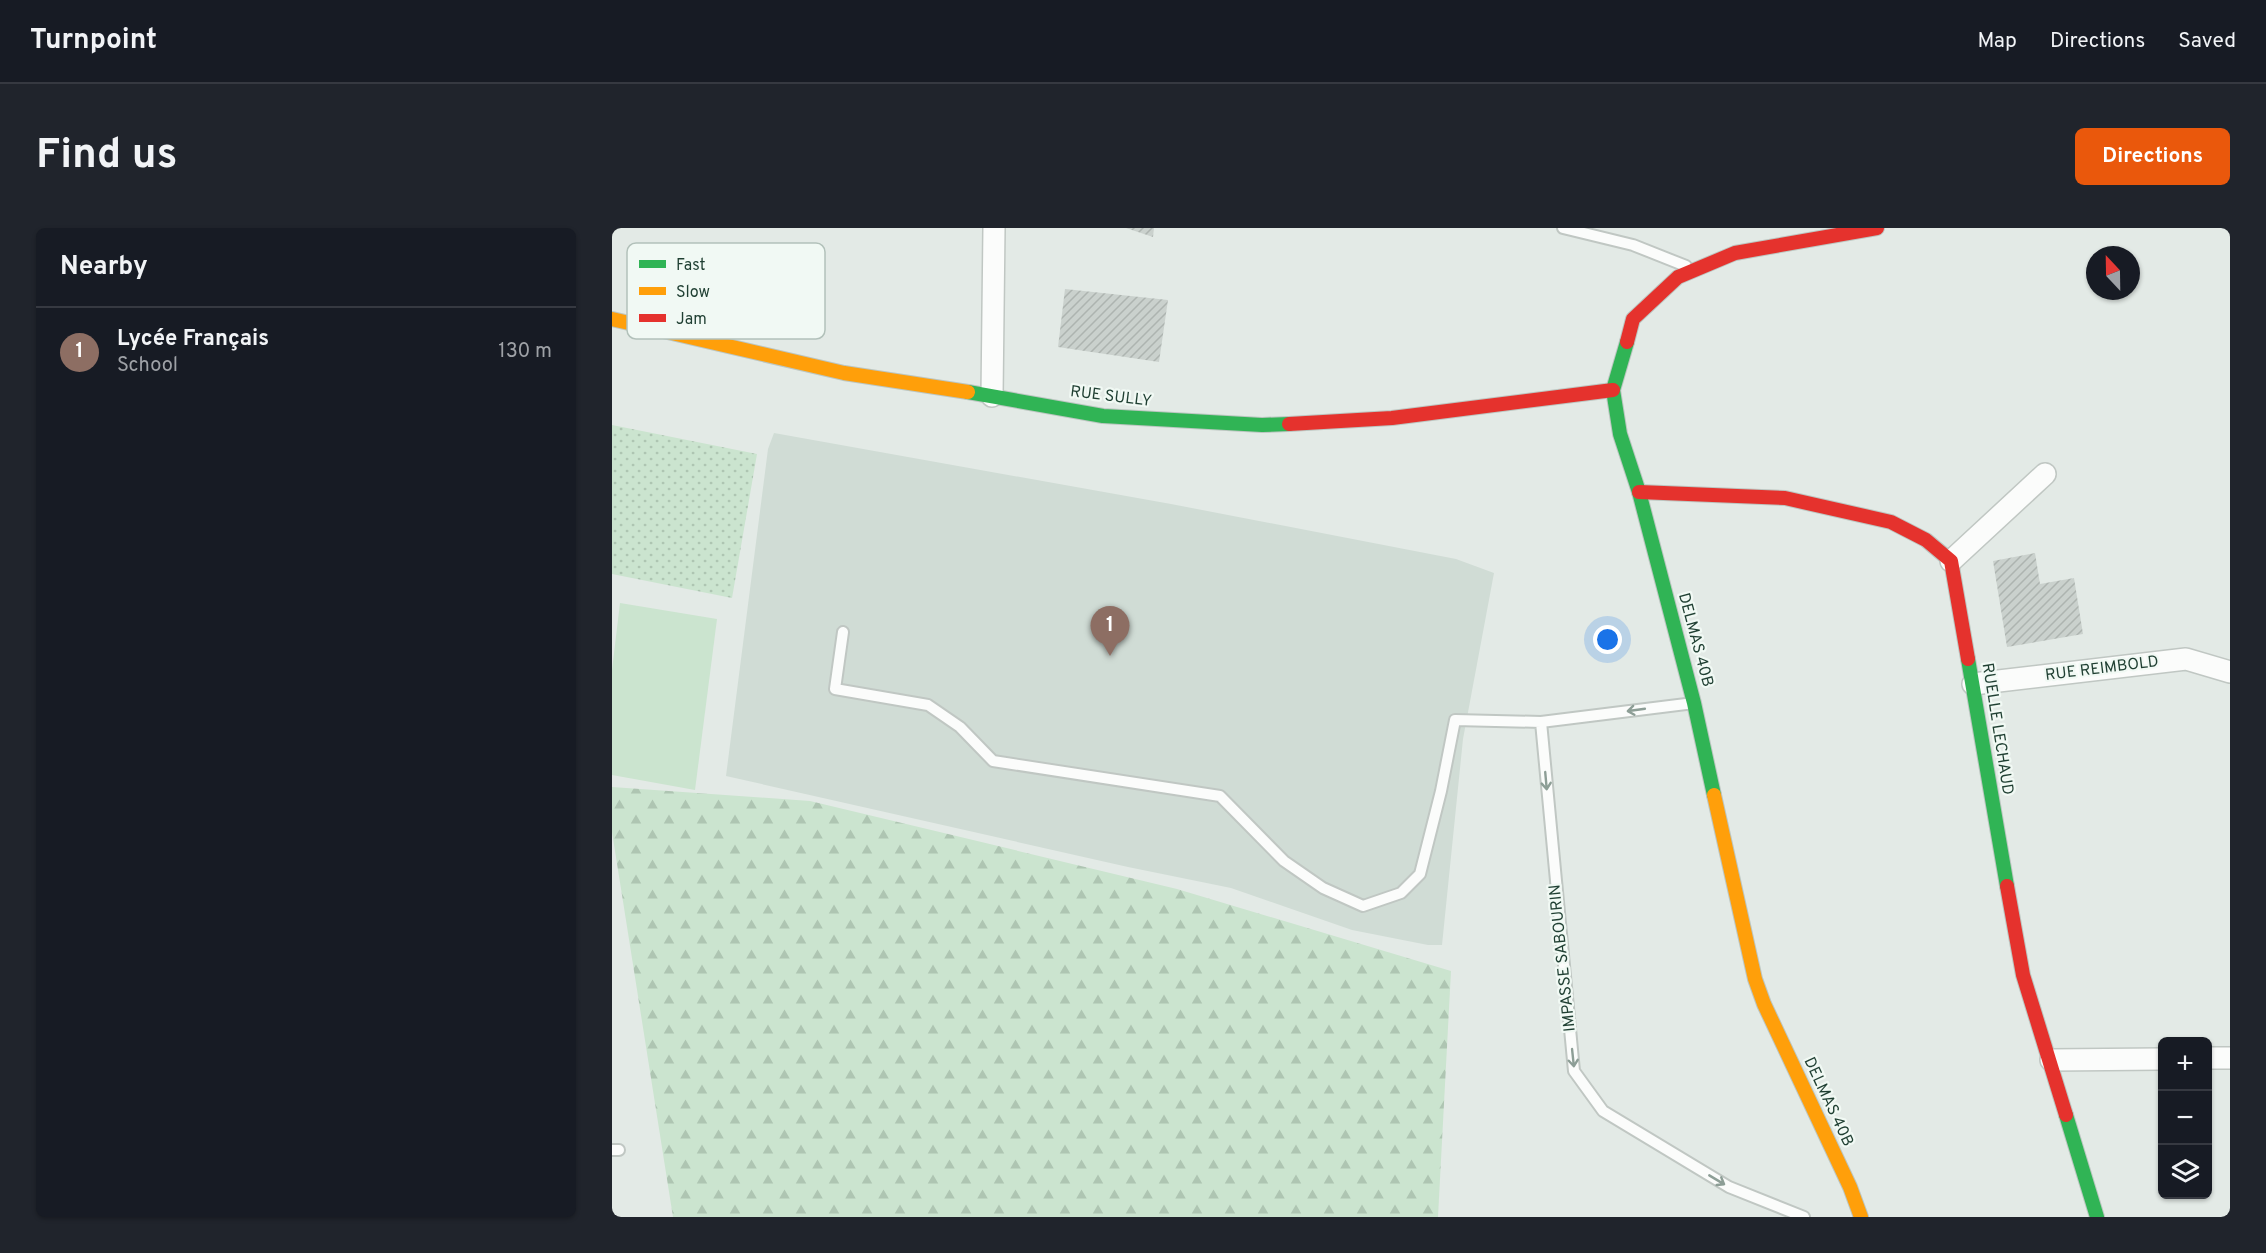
<!DOCTYPE html>
<meta charset="utf-8">
<style>
body{margin:0;font-family:Overpass,sans-serif;background:#20242c;color:#f1f3f6}
.controls{position:absolute;right:18px;bottom:18px;display:grid;overflow:hidden;border-radius:9px;box-shadow:0 2px 4px #0004}
.controls button{width:54px;height:54px;display:grid;place-items:center;padding:0;border:0;border-bottom:2px solid #363941;background:#171b24;color:#f1f3f6;font:30px sans-serif}
.compass{position:absolute;left:1474px;top:18px;width:54px;height:54px;border-radius:50%;background:#171b24;box-shadow:0 2px 4px #0004;rotate:338deg}
.you{position:absolute;left:996px;top:412px;width:21px;height:21px;margin:-15px;border:4px solid #fff;border-radius:50%;background:#1a73e8;box-shadow:0 0 0 9px #1a73e833}
.badge{display:grid;place-items:center;width:39px;height:39px;border-radius:50%;background:#ea580c;color:#fff;font-size:20px;font-weight:700}
.pin{position:absolute;translate:-50% -50px;filter:drop-shadow(0 2px 3px #0008)}
.pin::after{content:'';position:absolute;top:32px;width:21px;height:18px;background:inherit;clip-path:polygon(0 0,100% 0,50% 100%)}
.list{margin:0;padding:0;list-style:none}
h2{display:flex;justify-content:space-between;align-items:center;height:78px;margin:0;padding:0 24px;font-size:26px}
h2 small{font-size:20px;font-weight:400;color:#9ea1a6}
.list li{display:grid;grid-template-columns:39px 1fr auto;gap:18px;align-items:center;box-sizing:border-box;height:90px;padding:0 24px;border-top:2px solid #363941}
.list b{display:block;font-size:22px;white-space:nowrap}
.list p{margin:0;font-size:20px;white-space:nowrap;color:#9ea1a6}
.list em{font-size:20px;font-style:normal;color:#9ea1a6}
.icon{flex:none;width:33px;height:33px;fill:none;stroke:currentColor;stroke-width:2;stroke-linecap:round;stroke-linejoin:round}
.map{position:relative;flex:none;width:1618px;height:989px;overflow:hidden;border-radius:9px}
header{display:flex;align-items:center;gap:36px;box-sizing:border-box;height:84px;padding:0 30px;background:#171b24;border-bottom:2px solid #363941}
header strong{font-size:28px}
nav{display:flex;gap:33px;margin-inline-start:auto;font-size:21px}
.intro{display:flex;align-items:center;justify-content:space-between;box-sizing:border-box;height:144px;padding:0 36px}
h1{margin:0;font-size:42px}
.button{padding:15px 27px;border-radius:9px;background:#ea580c;color:#fff;font-size:21px;font-weight:700}
main{display:flex;gap:36px;padding:0 36px}
aside{flex:1;background:#171b24;border-radius:9px;box-shadow:0 2px 4px #0004}
.map>svg:first-child{display:block}
</style>
<header>
<strong>Turnpoint</strong>
<nav><a>Map</a><a>Directions</a><a>Saved</a></nav>
</header>
<div class="intro"><h1>Find us</h1><a class="button">Directions</a></div>
<main>
<aside>
<h2>Nearby<small></small></h2>
<ul class="list">
<li><span class="badge" style="background:#8d6e63">1</span><div><b>Lycée Français</b><p>School</p></div><em>130 m</em></li>
</ul>
</aside>
<div class="map">
<svg width="1618" height="989" viewBox="0 0 1618 989">
<defs>
<pattern id="grass-dots" width="8" height="8" patternUnits="userSpaceOnUse" patternTransform="scale(1.5)"><rect width="8" height="8" fill="#cbe4cf"/><path d="M2 2h.1M6 6h.1" fill="none" stroke="#aec5b2" stroke-width="1.8" stroke-linecap="round"/></pattern>
<pattern id="forest-firs" width="22" height="20" patternUnits="userSpaceOnUse" patternTransform="scale(1.5)"><rect width="22" height="20" fill="#cbe4cf"/><path d="M5 1l3.5 6h-7zM16 11l3.5 6h-7z" fill="#aec5b2"/></pattern>
<pattern id="building-hatch" width="6" height="6" patternUnits="userSpaceOnUse" patternTransform="scale(1.5)"><rect width="6" height="6" fill="#cad1cd"/><path d="M-1 1l2-2M0 6l6-6M5 7l2-2" fill="none" stroke="#adb4b0"/></pattern>
</defs>
<rect width="100%" height="100%" fill="#e3eae6"/>
<path fill="#d0dcd5" d="M162 205 559 276 844 331 882 345 851 511 830 717H816L740 702 619 660 516 639 114 548 156 221Z"/>
<path fill="url(#grass-dots)" d="M0 197 145 226 120 370 0 346Z"/>
<path fill="url(#forest-firs)" d="M0 559 198 573 565 661 839 743 826 989H61L0 604Z"/>
<path fill="#cbe4cf" d="M8 375 105 391 83 562 0 547V442Z"/>
<path fill="url(#building-hatch)" d="M514 0H542L541 9Z
M453 61 556 72 547 134 446 119Z
M1423 325 1428 356 1462 350 1471 406 1395 419 1381 333Z"/>
<g fill="none" stroke-linecap="round" stroke-linejoin="round">
<defs>
<path id="lane" d="M951 0 1021 17 1074 38
M231 404 223 461 316 477 348 499 381 533 608 568 672 633 711 660 751 678 789 665 808 646 829 563 843 492 929 494 1082 475
M929 494 962 843 991 883 1117 959 1192 989
M0 922H7"/>
<path id="street" d="M380 168 382 0
M1339 333 1433 246
M1361 456 1574 431 1618 444
M1596 830H1618
M1439 832 1550 831"/>
<path id="fast" d="M1015 114 1001 162 1008 206 1027 264 1082 475 1102 567
M356 164 491 188 650 197 677 196
M1356 431 1395 658
M1454 887 1485 989"/>
<path id="slow" d="M0 91 232 145 356 164
M1102 567 1143 751 1152 776 1238 959 1249 989"/>
<path id="jam" d="M1015 114 1021 91 1066 49 1123 25 1265 0
M677 196 780 190 1001 162
M1027 264 1173 270 1279 294 1314 312 1339 333 1356 431
M1395 658 1411 747 1454 887"/>
</defs>
<use href="#lane" stroke="#c0c7c3" stroke-width="14"/>
<use href="#street" stroke="#c0c7c3" stroke-width="24"/>
<use href="#fast" stroke="#bcc6c1" stroke-width="16"/>
<use href="#slow" stroke="#bcc6c1" stroke-width="16"/>
<use href="#jam" stroke="#bcc6c1" stroke-width="16"/>
<use href="#lane" stroke="#fbfcfb" stroke-width="10"/>
<use href="#street" stroke="#fbfcfb" stroke-width="21"/>
<use href="#fast" stroke="#30b455" stroke-width="14"/>
<use href="#slow" stroke="#ff9f0a" stroke-width="14"/>
<use href="#jam" stroke="#e5322d" stroke-width="14"/>
</g>
<defs><path id="oneway-shaft" d="M-6 0H5M1.5-3L5.5 0L1.5 3" fill="none" stroke-width="1.6" stroke-linecap="round" stroke-linejoin="round" transform="scale(1.5)"/></defs>
<g stroke="#8d9e96">
<use href="#oneway-shaft" transform="translate(1024 482) rotate(172)"/>
<use href="#oneway-shaft" transform="translate(934 553) rotate(85)"/>
<use href="#oneway-shaft" transform="translate(961 830) rotate(84)"/>
<use href="#oneway-shaft" transform="translate(1105 952) rotate(31)"/>
</g>
<g text-anchor="middle" dominant-baseline="central" stroke-width="4.5" stroke-linejoin="round" paint-order="stroke">
<g font-size="16" fill="#1f3f32" stroke="#f1f9f4">
<text transform="translate(499 169) rotate(7)">RUE SULLY</text>
<text transform="translate(1083 412) rotate(75)">DELMAS 40B</text>
<text transform="translate(1490 441) rotate(-7)">RUE REIMBOLD</text>
<text transform="translate(1385 501) rotate(81)">RUELLE LECHAUD</text>
<text transform="translate(951 730) rotate(-96)">IMPASSE SABOURIN</text>
<text transform="translate(1216 874) rotate(65)">DELMAS 40B</text>
</g>
</g>
<rect x="15" y="15" width="198" height="96" rx="9" fill="#f1f9f4" stroke="#b2c1ba" stroke-width="1.5"/>
<rect x="27" y="32" width="27" height="8" fill="#30b455"/>
<rect x="27" y="59" width="27" height="8" fill="#ff9f0a"/>
<rect x="27" y="86" width="27" height="8" fill="#e5322d"/>
<g font-size="16" fill="#1f3f32">
<text x="64" y="42">Fast</text>
<text x="64" y="69">Slow</text>
<text x="64" y="96">Jam</text>
</g>
</svg>
<div class="controls">
<button>+</button>
<button>−</button>
<button><svg class="icon" aria-label="layers" viewBox="0 0 24 24"><path d="M12 4l9 5-9 5-9-5zM3 14l9 5 9-5"/></svg></button>
</div>
<svg class="compass" viewBox="-18 -18 36 36"><path d="M0-13l5 13h-10z" fill="#e53935"/><path d="M0 13l5-13h-10z" fill="#9ea1a6"/></svg>
<div class="you"></div>
<div class="pin badge" style="left:498px;top:428px;background:#8d6e63">1</div>
</div>
</main>
